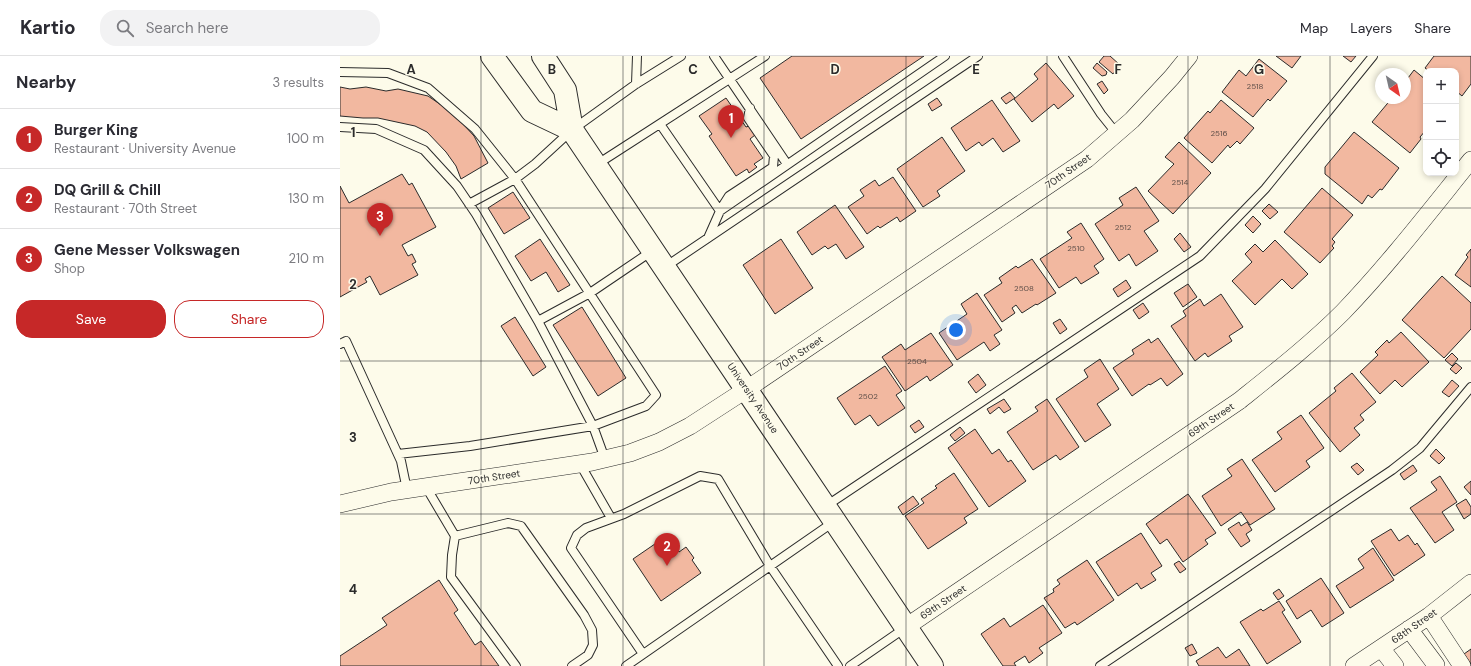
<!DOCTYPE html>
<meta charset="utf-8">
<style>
body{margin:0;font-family:"DM Sans",sans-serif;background:#f2f2f3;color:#2b2b33}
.controls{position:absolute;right:12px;top:12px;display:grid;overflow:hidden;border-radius:8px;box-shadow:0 2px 6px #0003}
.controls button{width:36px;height:36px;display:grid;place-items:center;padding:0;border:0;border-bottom:1px solid #e1e1e2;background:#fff;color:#2b2b33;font:20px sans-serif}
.compass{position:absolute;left:1035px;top:12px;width:36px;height:36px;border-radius:50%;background:#fff;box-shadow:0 2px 6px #0003;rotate:146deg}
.you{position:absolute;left:616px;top:274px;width:14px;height:14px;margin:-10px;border:3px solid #fff;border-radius:50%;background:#1a73e8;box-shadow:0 0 0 6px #1a73e833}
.badge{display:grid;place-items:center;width:26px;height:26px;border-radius:50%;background:#c62828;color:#fff;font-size:13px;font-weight:700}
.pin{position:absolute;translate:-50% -33px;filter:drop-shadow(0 1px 2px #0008)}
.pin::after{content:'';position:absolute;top:21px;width:14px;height:12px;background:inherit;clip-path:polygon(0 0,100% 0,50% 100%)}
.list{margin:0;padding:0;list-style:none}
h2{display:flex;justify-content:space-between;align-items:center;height:52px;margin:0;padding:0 16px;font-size:17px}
h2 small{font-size:13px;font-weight:400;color:#7c7c81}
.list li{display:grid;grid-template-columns:26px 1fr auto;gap:12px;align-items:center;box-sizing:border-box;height:60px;padding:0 16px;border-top:1px solid #e1e1e2}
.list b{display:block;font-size:15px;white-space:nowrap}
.list p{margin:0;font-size:13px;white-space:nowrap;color:#7c7c81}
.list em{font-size:13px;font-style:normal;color:#7c7c81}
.actions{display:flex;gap:8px;padding:12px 16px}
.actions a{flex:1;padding:9px 0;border:1px solid #c62828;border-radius:16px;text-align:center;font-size:14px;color:#c62828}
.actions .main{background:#c62828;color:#fff}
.icon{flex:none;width:22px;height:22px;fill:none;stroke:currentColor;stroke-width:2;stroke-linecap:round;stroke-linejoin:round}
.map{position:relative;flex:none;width:1131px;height:610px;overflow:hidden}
header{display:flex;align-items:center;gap:24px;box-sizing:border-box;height:56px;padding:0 20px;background:#fff;border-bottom:1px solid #e1e1e2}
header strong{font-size:19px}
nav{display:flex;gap:22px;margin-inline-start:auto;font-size:14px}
.search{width:280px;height:36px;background:#f2f2f3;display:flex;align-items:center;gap:10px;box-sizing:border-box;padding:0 14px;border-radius:16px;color:#7c7c81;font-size:15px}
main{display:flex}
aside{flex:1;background:#fff}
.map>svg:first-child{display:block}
</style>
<header>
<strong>Kartio</strong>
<div class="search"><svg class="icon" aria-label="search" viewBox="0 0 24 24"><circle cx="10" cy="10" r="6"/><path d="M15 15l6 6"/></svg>Search here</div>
<nav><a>Map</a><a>Layers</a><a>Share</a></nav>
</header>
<main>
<aside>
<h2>Nearby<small>3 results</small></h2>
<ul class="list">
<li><span class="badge">1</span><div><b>Burger King</b><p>Restaurant · University Avenue</p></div><em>100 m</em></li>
<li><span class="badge">2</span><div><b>DQ Grill &amp; Chill</b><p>Restaurant · 70th Street</p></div><em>130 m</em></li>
<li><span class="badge">3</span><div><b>Gene Messer Volkswagen</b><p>Shop</p></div><em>210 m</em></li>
</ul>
<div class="actions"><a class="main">Save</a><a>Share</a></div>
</aside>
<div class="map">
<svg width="1131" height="610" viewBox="0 0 1131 610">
<rect width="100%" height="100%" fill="#fdfbea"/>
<path fill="#f2b8a0" stroke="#2b2b2b" d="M452 0H584L461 83 420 22Z
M764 0H770L780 9 773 18 759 6Z
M936 0H961L952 12Z
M1003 0H1016L1011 6Z
M1094 0H1131V28L1122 40 1116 35V15H1089L1085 12Z
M919 3 947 25 930 45 928 43 913 61 882 36 899 14 906 20Z
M706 7 734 40 718 53 714 48 692 66 674 43 698 23 694 18Z
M757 7 767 16 766 19 762 20 753 12Z
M1074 14 1086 24V74L1080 81 1081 83 1070 97 1032 66 1052 42H1065V26Z
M762 25 768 34 764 38 757 28Z
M0 31 10 33 26 31 46 35 58 33 88 40 113 57 134 80 148 107 121 123 116 110 106 96 87 76 75 70 38 62H23L0 60Z
M670 36 675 42 666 48 661 42Z
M386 42 406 71 409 70 415 79 410 83 423 102 414 108 417 111 409 117 407 113 396 120 369 80 372 78 359 60Z
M597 42 602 49 592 55 588 48Z
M652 44 680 85 663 96 653 82 642 90 639 86 626 95 611 72Z
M881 44 914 72 900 88 897 85 890 92 888 89 872 107 844 82 868 55 870 57Z
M1014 76 1059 112 1042 134 1040 133 1032 142 1028 139 1022 148 985 118V111Z
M602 81 625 115 597 135 600 140 583 151 557 113Z
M839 86 871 117 833 158 808 135 834 108 825 101Z
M62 118 69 129 72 127 96 171 62 189 68 200 72 198 76 206 72 208 78 219 40 239 30 220 25 223 27 226 0 241V130L9 147Z
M553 121 576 155 560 166 557 161 540 172 538 170 527 178 508 151 524 140 520 134 535 124 539 130Z
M796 131 819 165 804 175 818 195 796 210 789 198 779 205 755 168 783 149 779 142Z
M982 132 1013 159 992 183 995 186 992 190 994 192 980 207 944 176Z
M173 136 190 162 164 178 148 152Z
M929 148 938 156 930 163 922 155Z
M495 149 524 191 506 203 496 188 488 193 485 190 472 199 457 176Z
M913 160 921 168 913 177 905 169Z
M741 167 764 203 754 210 759 217 741 228 736 221 719 232 700 203 732 182 727 176Z
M840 177 851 191 844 196 834 183Z
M200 183 230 229 218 236 206 216 191 225 175 200Z
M441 183 473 232 435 258 403 209Z
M935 184 968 218 952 233 942 223 915 249 892 225 912 206 905 198 915 188 923 196Z
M1131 193V231L1115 219 1128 201 1126 199Z
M692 203 716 237 697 249 696 248 682 257 676 249 672 252 675 257 662 266 644 239 662 227 659 222 676 210 678 212Z
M1102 220 1131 247V273L1104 302 1062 264Z
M786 224 791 232 778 241 773 233Z
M848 228 857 241 843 251 834 237Z
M637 237 662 274 654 279 660 288 650 295 644 286 617 304 599 277 627 258 621 248Z
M881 238 903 271 889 280 892 285 868 301 865 297 855 305 831 270 846 260 843 255 860 243 864 250Z
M803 247 809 256 799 263 793 254Z
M242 251 286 322 258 340 213 269Z
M175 261 206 311 193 320 161 270Z
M720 263 727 273 720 278 713 267Z
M1061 276 1089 306 1062 331 1055 324 1040 338 1020 316 1038 299 1035 296 1047 284 1049 287Z
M591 277 613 309 590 325 587 320 565 335 542 301 561 288 565 294Z
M818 282 843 318 827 330 821 322 810 329 809 328 792 340 773 312 794 298 792 294 809 283 811 287Z
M1112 297 1118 303 1112 310 1105 304Z
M760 303 779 333 757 348 771 369 745 386 716 343 748 321 744 314Z
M1116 307 1122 312 1116 318 1110 313Z
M545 310 562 335 556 339 565 352 538 370 530 359 515 369 497 342Z
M1012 317 1036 346 1020 359 1024 364 1014 372 1020 379 1000 396 969 357 996 335 994 332Z
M638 318 646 329 636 337 628 326Z
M1112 324 1119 330 1109 341 1102 336Z
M664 343 671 353 664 357 659 351 650 358 647 353Z
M707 343 739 391 720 404 716 399 693 414 667 376 698 355 695 351Z
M961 359 984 392 966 405 970 411 935 436 912 404 942 383 937 376Z
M579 364 584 371 575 377 570 370Z
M620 371 625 377 615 385 610 379Z
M635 373 652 398 659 393 668 406 671 404 686 425 649 451 608 392Z
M1096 393 1105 402 1099 408 1090 400Z
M902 403 935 453 910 469 901 456 881 470 862 440 892 420 887 413Z
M1017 407 1024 414 1018 419 1011 411Z
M1073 409 1077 415 1064 424 1060 418Z
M614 417 638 453 624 462 627 467 588 493 565 460 584 447 581 443 597 432 595 430Z
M1100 420 1117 446 1102 456 1114 474 1095 487 1070 452 1097 434 1091 426Z
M1131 425V439L1124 431Z
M848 438 876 477 865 484 868 488 843 506 827 483 820 488 806 468Z
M573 440 579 448 563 459 558 451Z
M1126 443 1131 451V458L1124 463 1116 449Z
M899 466 901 470 907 466 912 474 906 478 910 485 901 491 888 473Z
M1051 473 1059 485 1068 479 1075 489 1077 487 1085 499 1054 520 1031 485Z
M801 477 822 510 811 517 816 524 801 533 797 527 778 540 756 506Z
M328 479 339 496 346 491 354 502 352 504 361 517 321 545 293 503Z
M1033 492 1054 524 1010 552 996 530 1024 512 1018 503Z
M747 504 774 544 737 569 735 566 725 572 704 542 714 536 713 533 720 528 717 524Z
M839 505 846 513 840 517 834 508Z
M981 522 1004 557 982 571 971 554 957 563 946 545Z
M99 524 118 554 114 557 135 589 141 585 159 610H0V600L47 569 42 562Z
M939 533 944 540 938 544 933 537Z
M939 545 945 554 942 556 961 586 927 608 900 566 921 553 923 555Z
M703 549 722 577 699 592 703 597 689 607 685 600 674 607 676 610H663L641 578 664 562 670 571Z
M852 588 857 597 850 600 845 592Z
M878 591 886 602 899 593 910 610H859L856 605Z
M1131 593V608L1124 598Z"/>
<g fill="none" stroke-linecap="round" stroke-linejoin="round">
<defs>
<path id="service" d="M374 0 447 108
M723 0 761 58 777 78
M0 16 48 17 88 32 135 73 175 123 316 339 306 350 253 370 130 390 58 398
M296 28 297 0
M320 68 380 155 368 182
M0 71 36 73 84 94 117 130 136 158 198 265 253 370 265 403
M256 109 425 0
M129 148 175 123 195 108 232 74 296 28 341 0
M382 151 389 140 433 111 434 100 408 62 410 52
M380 155 605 0
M325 211 638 0
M198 265 250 237 312 195
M0 288 6 285 61 405 67 434
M240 408 271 462
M86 431 115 480 112 499 111 521 176 610
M486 450 860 200 925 133 1033 0
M115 480 168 467 181 470 244 559 252 574 253 589 248 599 232 610
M303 598 231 492 237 479 246 472 284 458 360 420 378 423 430 510 498 610
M286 610 495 465
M510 610 565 572
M760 610 1052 414 1080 392 1131 331"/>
<path id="minor" d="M0 448 51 436 252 406 290 397 319 386 350 370 407 333 747 103 792 64 832 21 849 0
M1089 560 1122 610
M566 571 899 345C934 317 971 288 1003 256 1049 208 1089 156 1131 104
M1069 573 1096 609
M1041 592 1055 610
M1014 610 1089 560 1131 527"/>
<path id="secondary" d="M152 0 192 55 232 74
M203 0 225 34 232 74 592 610"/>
</defs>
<use href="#service" stroke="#2b2b2b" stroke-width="10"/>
<use href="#minor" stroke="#2b2b2b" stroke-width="18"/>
<use href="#secondary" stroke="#2b2b2b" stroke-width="24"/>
<use href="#service" stroke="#fdfbea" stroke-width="8"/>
<use href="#minor" stroke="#fdfbea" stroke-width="17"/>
<use href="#secondary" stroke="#fdfbea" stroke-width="22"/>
</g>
<path fill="none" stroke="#2b2b2b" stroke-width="1" stroke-opacity="0.55" d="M141 0V610M283 0V610M424 0V610M566 0V610M707 0V610M848 0V610M990 0V610M0 152H1131M0 305H1131M0 458H1131"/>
<g text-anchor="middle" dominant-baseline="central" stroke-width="3" stroke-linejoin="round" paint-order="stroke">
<g font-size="8" fill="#5d4e48">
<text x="915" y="30">2518</text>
<text x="879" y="77">2516</text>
<text x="840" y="126">2514</text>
<text x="783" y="171">2512</text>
<text x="736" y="192">2510</text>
<text x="684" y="232">2508</text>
<text x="577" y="305">2504</text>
<text x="528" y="340">2502</text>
</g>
<g font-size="10" fill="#2b2b2b" stroke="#fdfbea">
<text transform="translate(728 115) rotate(-35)">70th Street</text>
<text transform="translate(460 297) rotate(-34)">70th Street</text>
<text transform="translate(413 342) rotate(56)">University Avenue</text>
<text transform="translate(871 364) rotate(-34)">69th Street</text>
<text transform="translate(154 421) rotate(-9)">70th Street</text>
<text transform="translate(603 546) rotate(-34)">69th Street</text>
<text transform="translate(1074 570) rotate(-35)">68th Street</text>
</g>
</g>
<g font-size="13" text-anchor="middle" font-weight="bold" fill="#2b2b2b" stroke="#fdfbea" stroke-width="3" stroke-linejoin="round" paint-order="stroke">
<text x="71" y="18">A</text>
<text x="212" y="18">B</text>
<text x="353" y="18">C</text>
<text x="495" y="18">D</text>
<text x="636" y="18">E</text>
<text x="778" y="18">F</text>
<text x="919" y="18">G</text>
<text x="13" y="81">1</text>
<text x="13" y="233">2</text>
<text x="13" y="386">3</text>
<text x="13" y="538">4</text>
</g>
</svg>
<div class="controls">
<button>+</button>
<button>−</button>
<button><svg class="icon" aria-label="locate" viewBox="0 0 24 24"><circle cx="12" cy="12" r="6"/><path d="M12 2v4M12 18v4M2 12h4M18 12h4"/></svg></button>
</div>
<svg class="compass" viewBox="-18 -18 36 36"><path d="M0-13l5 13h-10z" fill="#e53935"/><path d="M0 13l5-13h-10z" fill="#7c7c81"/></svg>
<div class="you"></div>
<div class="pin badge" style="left:391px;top:82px">1</div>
<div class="pin badge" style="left:327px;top:510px">2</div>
<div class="pin badge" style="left:40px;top:180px">3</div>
</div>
</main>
